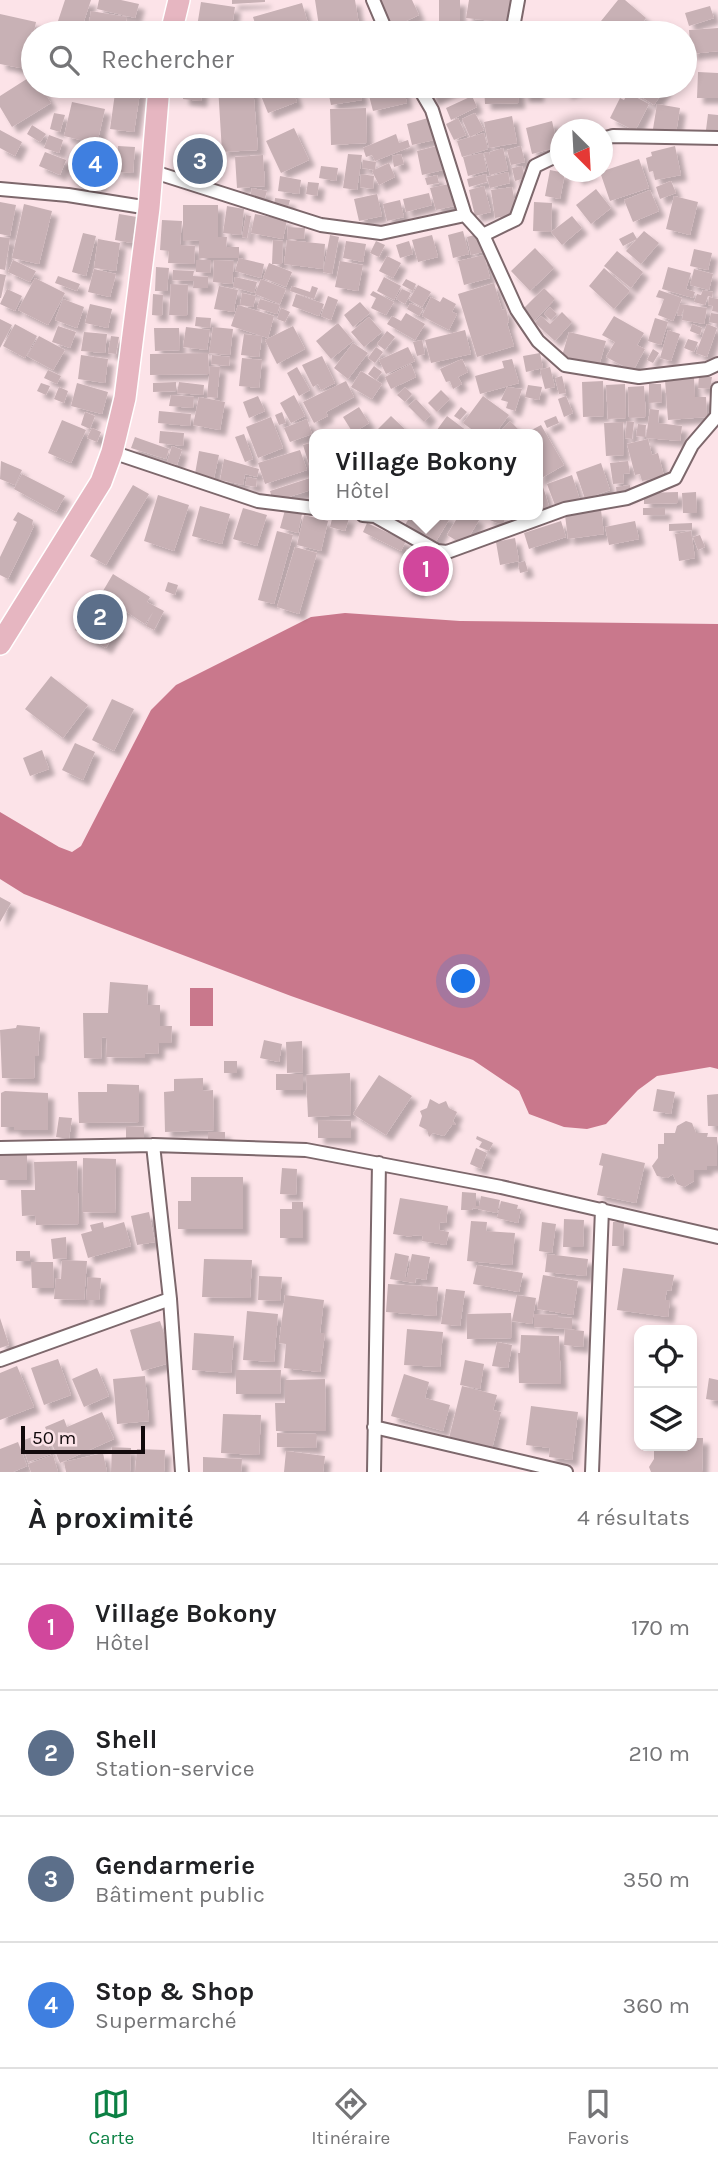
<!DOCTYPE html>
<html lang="fr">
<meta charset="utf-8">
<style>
body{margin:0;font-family:Karla,sans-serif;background:#f2f2f2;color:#202124}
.controls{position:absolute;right:21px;bottom:21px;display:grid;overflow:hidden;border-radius:14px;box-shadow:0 4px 10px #0003}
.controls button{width:63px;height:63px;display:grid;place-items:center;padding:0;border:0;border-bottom:2px solid #e0e0e0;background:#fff;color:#202124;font:35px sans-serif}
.compass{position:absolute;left:550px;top:119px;width:63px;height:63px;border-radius:50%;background:#fff;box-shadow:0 4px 10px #0003;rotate:156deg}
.scale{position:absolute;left:21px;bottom:18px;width:124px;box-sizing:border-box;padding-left:7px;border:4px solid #120a0c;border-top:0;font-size:19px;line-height:24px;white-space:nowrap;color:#120a0c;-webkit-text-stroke:5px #fce3e8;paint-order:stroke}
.you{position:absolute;left:464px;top:982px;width:24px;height:24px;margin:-18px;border:5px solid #fff;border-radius:50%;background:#1a73e8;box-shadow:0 0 0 10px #1a73e833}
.badge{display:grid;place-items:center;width:46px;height:46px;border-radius:50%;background:#0b8043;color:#fff;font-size:23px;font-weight:700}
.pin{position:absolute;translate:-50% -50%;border:4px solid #fff;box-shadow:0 2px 7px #0006}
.popup{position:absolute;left:309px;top:429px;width:234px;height:91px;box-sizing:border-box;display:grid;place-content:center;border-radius:14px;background:#fff;filter:drop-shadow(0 2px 5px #0005);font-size:23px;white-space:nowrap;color:#757577}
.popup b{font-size:26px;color:#202124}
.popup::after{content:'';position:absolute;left:50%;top:100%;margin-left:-14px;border:14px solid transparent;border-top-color:#fff}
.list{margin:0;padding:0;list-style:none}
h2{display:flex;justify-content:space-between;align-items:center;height:91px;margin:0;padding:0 28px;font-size:30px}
h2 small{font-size:23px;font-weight:400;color:#757577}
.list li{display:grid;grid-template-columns:46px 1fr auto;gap:21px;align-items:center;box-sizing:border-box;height:126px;padding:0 28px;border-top:2px solid #e0e0e0}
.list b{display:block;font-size:26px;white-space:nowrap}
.list p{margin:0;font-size:23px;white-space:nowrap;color:#757577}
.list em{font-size:23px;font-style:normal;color:#757577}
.icon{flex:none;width:38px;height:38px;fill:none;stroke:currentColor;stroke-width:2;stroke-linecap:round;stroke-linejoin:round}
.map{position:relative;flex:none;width:718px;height:1472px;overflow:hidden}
.search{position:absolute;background:#fff;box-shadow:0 4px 10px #0003;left:21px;right:21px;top:21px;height:77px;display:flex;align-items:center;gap:18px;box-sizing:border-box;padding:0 24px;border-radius:38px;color:#757577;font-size:26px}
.sheet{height:595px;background:#fff}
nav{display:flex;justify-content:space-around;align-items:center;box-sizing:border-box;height:98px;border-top:2px solid #e0e0e0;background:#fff;font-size:19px;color:#757577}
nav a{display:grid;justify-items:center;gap:4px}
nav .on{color:#0b8043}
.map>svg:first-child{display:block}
</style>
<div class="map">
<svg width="718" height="1472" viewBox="0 0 718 1472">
<defs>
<filter id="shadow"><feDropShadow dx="6" dy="6" stdDeviation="2" flood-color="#0004"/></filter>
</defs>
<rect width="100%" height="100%" fill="#fce3e8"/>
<path fill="#c9788c" d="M345 613 460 621 718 624V1069L710 1067 657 1076 638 1090 606 1124 587 1129 564 1127 529 1114 519 1091 473 1060 291 996 101 924 24 894 0 879V812L59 847 72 852 81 846 151 710 176 685 311 617Z
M190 988H213V1026H190Z"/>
<path fill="#c8b1b5" filter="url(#shadow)" d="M65 0H91L80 33H54Z
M99 0H121L139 4 135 18 97 9Z
M232 0H265V2L232 4Z
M315 0H355L360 31 320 33Z
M377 0H412L419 15 389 29Z
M439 0H460V22H439Z
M469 0H513L510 23 466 18Z
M618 0H625L646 18 634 33H606L597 26Z
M201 2 235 7 231 33H196Z
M302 3 309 27 286 33H258L253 17Z
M710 6 714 18 689 26 685 13Z
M91 11 127 17 124 33H87Z
M0 14 36 22 26 69 0 64Z
M415 23 420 33H401L399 30Z
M505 25V33H463V28Z
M454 27 456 33H433V32Z
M718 28V51L691 54 689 30Z
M698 72 718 73V98H697Z
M33 75V86H40L51 103 12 127 0 107V96Z
M116 86H141L134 132 110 129Z
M184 86H202L201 101 183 99Z
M218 86H253L258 150 222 152Z
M257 86H291L297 102 268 113Z
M327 86H359L362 100 331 105Z
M376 86H403L407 103 373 111 367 88Z
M425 86H460L432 100Z
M484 86H518L519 103 485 104Z
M522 86H538V96H523Z
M563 86H586L566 93Z
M625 86H667L654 105Z
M628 93 649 104 635 131 610 118 620 98 624 100Z
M472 96 477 107 451 120 446 108Z
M72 102 105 109 97 144 64 136Z
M657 104 680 108 676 133 653 129Z
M366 108 367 143 331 145 330 109Z
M54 113 65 115 60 132 50 129Z
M475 113 484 130 470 137 462 119Z
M708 114 718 115V132L706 130Z
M512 116 517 143 489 148 484 122Z
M428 118 434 140 412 145 407 124Z
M458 118 466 135 454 140 446 124Z
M552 121 558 147 532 154 526 128Z
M32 125 46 134 40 142 27 134Z
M294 128 309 160 281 173 266 141Z
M0 130 22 142 15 156 0 148Z
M484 133 488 149 462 157 457 141Z
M396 134 399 143 408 140 410 147 375 161 372 155 366 157 363 148Z
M49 135 63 140 59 153 44 148Z
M118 146 135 147 133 173 116 172Z
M437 146 443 170 422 175 417 151Z
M521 146 525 162 511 165 507 150Z
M675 146 681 175 655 180 653 171 649 172 646 158 652 156 651 152Z
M73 148 102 150 100 185 79 184 71 176Z
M503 148 508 170 490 175 484 153 489 152 490 155V152Z
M45 152 66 160 60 175 39 166Z
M483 153 487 171 468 176 463 157Z
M348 154 362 155 357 190 343 188Z
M401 154 404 164 394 167 392 156Z
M263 155 265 186 237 188 235 157Z
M639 159 649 188 610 201 600 172Z
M363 160 376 162 375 170 362 168Z
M389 163 395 177 379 185 372 171Z
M321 166 338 168 336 181 319 178Z
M522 166 525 178 515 181 512 168Z
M550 170 565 173 560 199 545 196Z
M508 172 510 183 490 188 487 177Z
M574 172H596L577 179Z
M361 174 374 176 373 189 360 187Z
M486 174 487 182 469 187 467 179Z
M437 175 439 183 427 185 425 178Z
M280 176 301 180 299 194 278 191Z
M671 181 676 193 660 199 656 187Z
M308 182 319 183 317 196 306 194Z
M449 184 454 206 436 210 430 188Z
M484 186 491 212 475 216 469 190Z
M512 187 517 214 495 218 491 190Z
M252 188 267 191 264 201 250 197Z
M596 189 611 208 591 224 576 205Z
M650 190 659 211 633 222 624 200Z
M429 193 432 205 406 212 403 199Z
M377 194 382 216 359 221 354 199Z
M674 196 698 202 690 235 666 229Z
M275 198 290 200 288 208 274 205Z
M400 200 404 217 387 221 383 204Z
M0 202 16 205 10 236 0 234Z
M534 202 552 203 551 232 533 231Z
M24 204 52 211 39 264 12 258Z
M183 205H218V237H227L226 247H239V258H199V240L183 241Z
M227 206 244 209 241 235 223 233Z
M119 214 137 217 132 243 115 240Z
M255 214 287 220 283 239 251 233Z
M246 215 251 216 247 238 242 237Z
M572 216 582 228 562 245 551 232Z
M162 220 182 221 180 245 195 246 194 264 168 263 169 251 160 250Z
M288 227 305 228 304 239H287Z
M463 231 469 254 453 258 448 235Z
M644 231 659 243 641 264 626 251Z
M633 232 637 239 623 246 619 239Z
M83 233 96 236 86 276 72 272Z
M478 234 483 252 471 255 467 237Z
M330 235 339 237 332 274 323 272Z
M432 235 438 257 418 262 412 240Z
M0 237 10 238 5 270 0 269Z
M98 239 120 243 116 271 94 268Z
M273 240 283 241 282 264H272Z
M287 240 325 244 323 269 284 264Z
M346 241 366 244 363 262 343 258Z
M376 241 385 245 379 257 370 253Z
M409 241 413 254 400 258 396 245Z
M535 248 554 268 530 291 511 271Z
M694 249 712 253 708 270 690 266Z
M617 251 643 272 631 288 604 266Z
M484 255 490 278 464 285 458 261Z
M387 256 401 263 393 278 379 271Z
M239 258 264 264 261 278 235 271Z
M13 260 36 271 30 282 8 272Z
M196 260H211L210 273 196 272Z
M214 260 234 261 232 284 213 282Z
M340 261 363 265 358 291 335 287Z
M269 263 292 272 286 287 263 278Z
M156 267 169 268 167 291H155Z
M668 267 691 273 686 289 695 292 693 298 662 289Z
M604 268 630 291 614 309 589 286Z
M94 269 116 274 110 297 88 292Z
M694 269 713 274 709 290 690 285Z
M173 270 194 271 193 276 208 277V288H193L194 281 172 280Z
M0 274 6 275 1 298H0Z
M58 276 80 284 77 291 55 283Z
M235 277 257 282 254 293 233 287Z
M384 277 401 286 394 300 377 291Z
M35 278 65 293 48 325 18 310Z
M261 279 286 289 280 304 255 294Z
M406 279 416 284 413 291 402 285Z
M494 283 502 310 506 309 509 322 507 323 514 346 477 357 458 294Z
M171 284 188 285 187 316 169 315Z
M418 285 431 292 422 307 409 300Z
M219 286 238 290 235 304 232 303 235 304 234 312 214 309Z
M292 286 310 292 312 286 318 288 314 299 290 291Z
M544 288 555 299 534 321 522 310Z
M7 289 22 296 15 311 0 304Z
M402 289 411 293 405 304 396 299Z
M659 290 682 298 673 321 658 315 664 299 656 297Z
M703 290 713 292 712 297 708 296 705 305 694 302 697 294 701 295Z
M373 291 394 302 386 315 371 308 376 298 370 295Z
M242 293 256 296 253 307 240 305Z
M153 294 163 295 162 316 152 315Z
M296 294 324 304 319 316 292 306Z
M328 296 338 300 331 320 321 316Z
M431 297 440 302 443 297 456 304 452 312 457 314 449 330 422 316Z
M709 297 718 299V312L712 311 713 306 708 305Z
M63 299 84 307 77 328 55 320Z
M260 299 280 305 277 314 257 308Z
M360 302 370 313 353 327 344 315Z
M410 303 423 309 419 316 407 309Z
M90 304 112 309 108 328 85 323Z
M680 304 707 308 704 324 682 320 684 308 681 316 677 315Z
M238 305 274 316 268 338 231 326Z
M550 307 557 314 551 320 544 314Z
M281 308 290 312 285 322 277 319Z
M562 312 572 322 555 341 535 323 541 316 550 324Z
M406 313 425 324 415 340 387 324 392 316 401 321Z
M711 313 718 314V324L709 322Z
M614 316 644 333 637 345 645 349 633 371 606 357 615 342 602 335Z
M196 317 211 318 210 328 195 326Z
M369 317 382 332 364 347 351 332Z
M655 318 668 322 661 345 648 341Z
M0 319 12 325 0 348Z
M338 323 353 341 331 359 316 341Z
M15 324 37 336 25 358 3 346Z
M692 324 702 328 700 335 690 331Z
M707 324 717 328 707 357 696 353Z
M58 326 76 332 70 348 52 342Z
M293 326 305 349 277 364 265 340Z
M186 327 210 330 207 350 183 347Z
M213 327 233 329 230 355 209 353Z
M154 328H179L180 350 155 351Z
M465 330 471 354 431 363 425 340Z
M668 330 680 334 671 361 660 358Z
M387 331 395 337 385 350 377 344Z
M84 332 107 334 105 353 81 351Z
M569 332 606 341 599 366 562 356Z
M244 334 262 336 259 357 241 355Z
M39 336 65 350 53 370 27 356Z
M111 336 119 337 116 354 108 353Z
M688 339 698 342 694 352 684 348Z
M422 340 425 354 417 356 413 342Z
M353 343 368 353 348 379 334 368Z
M376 347 383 352 375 363 368 358Z
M408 347 415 361 386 374 379 360Z
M653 349 659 353 653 363 647 360Z
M208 353 209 374 150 375V354Z
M540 353 543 368 526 372 523 356Z
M81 355 108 359 105 383 78 379Z
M212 355 230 357 229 366 211 364Z
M322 356 335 383 321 390 318 384 313 387 302 365Z
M242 358 262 360 259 388 239 386Z
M462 359 468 372 458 377 462 384 453 389 450 381 446 382 440 369Z
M512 359 519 383 480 394 475 376 504 368 502 361Z
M411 364 416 377 391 389 385 377Z
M210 366 220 367 217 398 207 397Z
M374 366 382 372 376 380 368 374Z
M297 367 310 390 299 396 287 373Z
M550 367 555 387 545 389 540 370Z
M48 370 61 376 57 384 44 378Z
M361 371 382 384 372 399 351 387Z
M562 376 566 393 559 394 555 378Z
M699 376 712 377 710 389 698 388Z
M694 378 695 397H706L707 417 668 420 665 380Z
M346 381 354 397 326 412 328 416 314 423 303 402Z
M603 381 604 416 583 417 582 382Z
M176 382V391L153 392V383Z
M179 382 204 385 203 395 177 393Z
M41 383 50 386 46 395 37 391Z
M77 383 108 392 102 414 71 406Z
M625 384 626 418 608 419 606 385Z
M649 384H661L662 402 649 403Z
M528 385 542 387 539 400 525 397Z
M644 386 646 417 629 418 628 387Z
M59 387 68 391 64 403 54 399Z
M405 387 412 394 405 402 397 395Z
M507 387 522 389 515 411 506 408 508 402 501 400Z
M441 390 450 399 437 412 428 403Z
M171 395 194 397 193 408 169 406Z
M294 395 305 416 291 423 280 403Z
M258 396 265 411 249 418 243 402Z
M483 396 509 415 495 434H478L463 423Z
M566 396 573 413 564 417 558 399Z
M199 397 225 402 220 430 193 425Z
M416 399 431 415 424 422 408 406Z
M359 407 369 423 353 433 343 417Z
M461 407 467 412 460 420 454 416Z
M650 409 659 410 658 423 682 426 680 441 646 438Z
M159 411 191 414 190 426 158 423Z
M85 412 95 416 90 429 81 425Z
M282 412 286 423 279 425 275 415Z
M391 416 410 434H373Z
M447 416 471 434H434Z
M556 416 559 423 547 428 544 421Z
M271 417 283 448 258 458 246 427Z
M307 419 312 434 290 442 284 428Z
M62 420 86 430 71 463 48 453Z
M510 421 519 430 514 434H498Z
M627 421 634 422 632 439 625 438Z
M623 422 624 455 606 456 604 423Z
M638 424 646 425 645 437 636 436Z
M541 425 564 465 538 480V434H524Z
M92 428 101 432 97 442 87 438Z
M160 431 184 433 183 446 159 443Z
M244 434 253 459 245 462 235 437Z
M135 437 169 449 166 459 131 448Z
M648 439 652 455 658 453 664 476 642 481 640 474 635 475 627 444Z
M314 442V470L311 471 303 445Z
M172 446 182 450 177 465 167 462Z
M300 450 307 470 265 484 258 463Z
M199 451 219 455 214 478 195 474Z
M224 459 259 469 257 477 245 474 243 485 220 480Z
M1 461 22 470 15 485 0 479Z
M628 461 630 473 623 474 624 483 613 484 610 463Z
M601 463 610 490 585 499 576 472Z
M22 474 65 496 56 512 14 489Z
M572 475 580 500 556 508 547 484Z
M247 477 257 479 256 487 245 485Z
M310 478 314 489 273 502 270 491Z
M133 485 149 494 106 565 90 556Z
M630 485 631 495 617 497 616 487Z
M543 487 550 509 538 513V488Z
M678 492V503L644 504V493Z
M696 492 697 513H683L682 493Z
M158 495 189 505 174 551 144 541Z
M200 506 230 514 222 544 192 536Z
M243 508 267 515 257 546 233 539Z
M643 508H665V515H643Z
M285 510 302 514 298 533 280 528Z
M601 510 604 534 568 539 565 515Z
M18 512 33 520 32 525 34 526 8 579 0 575V557L17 522 13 520Z
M304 515 328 521 321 551 297 545Z
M333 515 349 518 345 531 330 527Z
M411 515H444L450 518 435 543 405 525Z
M459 515H471L479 520 464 545 447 535Z
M488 515H506L503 525 487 519Z
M561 521 566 537 529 549 524 533Z
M635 521 639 539 609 545 605 527Z
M367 523 406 541 401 551 363 532Z
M692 523V530L669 531V524Z
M277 531 293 535 274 604 258 600Z
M691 531 695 558 679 561 675 534Z
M700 535 705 547 698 550 693 537Z
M515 538 519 561 500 565 496 542Z
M295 547 317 553 299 614 277 607Z
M407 549 417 552 414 562 403 558Z
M420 551 433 556 418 592 406 588Z
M525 561 528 571 520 573 518 563Z
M113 574 150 597 147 602 164 611 154 630 146 626 153 612 145 624 122 609 114 624 119 626 106 648 75 630 88 608 93 611 101 598 113 605 100 596Z
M168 582 178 585 175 595 165 591Z
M51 676 88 705 63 738 25 709Z
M112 699 134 709 114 751 92 740Z
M75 743 95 752 83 780 62 770Z
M42 750 49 769 30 776 23 758Z
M0 897 11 903 0 922Z
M110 982 148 985 147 1005H160V1026H172L171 1043H159L158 1054 145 1053V1058L106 1057 107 1038 102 1037 101 1059 84 1058 83 1013H108Z
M17 1025 40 1027 38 1056H35L34 1079 2 1078 0 1030 16 1028Z
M264 1040 282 1044 279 1062 260 1058Z
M302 1041 303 1072 287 1073 286 1042Z
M224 1061H237V1073H224Z
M350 1073 351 1115 308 1117 306 1075Z
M276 1074H303V1090H276Z
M379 1075 412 1096 386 1135 353 1114Z
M203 1078V1091L213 1090 214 1130 165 1132 164 1092 174 1091V1079Z
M107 1084 139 1085V1122L79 1123 78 1092H107Z
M657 1089 675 1092 671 1114 653 1111Z
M5 1091 48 1093V1130H14V1127H1V1093Z
M718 1094V1126H708L707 1095Z
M430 1099 439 1104 446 1101 449 1108 457 1112 453 1121 456 1125H452L444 1136 433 1133 429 1137 427 1130 419 1126 422 1116 420 1111 427 1108Z
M59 1117 72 1118 69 1139 56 1137Z
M318 1120 351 1121V1138H318Z
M686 1121 692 1123 696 1133H708L707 1137H717V1166H707V1170H694V1181L684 1187 677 1184 673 1174 667 1178 657 1176 652 1166 658 1158V1144H664V1133H675L677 1126Z
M126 1126 144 1127V1141L126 1140Z
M208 1132H225V1143L208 1142Z
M477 1136 493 1143 489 1151 479 1147 482 1142 476 1139Z
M476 1148 487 1153 481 1169 470 1164Z
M602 1153 645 1163 636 1203 597 1195 603 1166 599 1165Z
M0 1155H27V1180H0Z
M83 1158 116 1159 115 1213 82 1212Z
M77 1161 79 1224 36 1225 35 1215 22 1216 21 1190H35L34 1162Z
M282 1168 297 1169 296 1195 280 1194Z
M191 1177H243V1229H178V1201H191Z
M462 1192 476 1193V1206H479L481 1196 500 1200 497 1213 473 1208 474 1205 472 1210H461Z
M400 1198 448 1206 446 1223 440 1222 439 1230 449 1232 446 1245 422 1241 423 1236 412 1235V1237L393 1234Z
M501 1201 518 1205 517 1209H521L518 1223 497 1218Z
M292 1202H303V1238H280V1209H292Z
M149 1212 155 1242 137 1245 131 1216Z
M564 1219 584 1220 583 1247H563Z
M471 1221 487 1222 486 1231 515 1233 512 1265 467 1261Z
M103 1222 104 1228 124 1222 131 1246 88 1258 81 1234 92 1231 90 1225Z
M542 1222 556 1224 552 1253 539 1251Z
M613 1222H624L623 1246H612Z
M66 1237 67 1258 53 1259 51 1239Z
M16 1251H30V1261H16Z
M395 1253 409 1256 405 1277H407L412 1254 430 1257 426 1280 416 1278 415 1283 390 1279Z
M547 1254 588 1259 586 1276 545 1272Z
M204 1259 252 1260 250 1298 202 1297Z
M62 1260 87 1261 84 1300 54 1299 56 1278 61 1279Z
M31 1262H53L54 1288H32Z
M477 1265 523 1273 519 1292 473 1284Z
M623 1268 674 1275 671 1291 667 1290 665 1300H670L668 1317 617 1310Z
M543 1275 578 1281 573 1315 537 1309Z
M259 1276 282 1277 280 1301 258 1300Z
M88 1277 101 1278 99 1300H86Z
M388 1284 438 1287 436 1316 386 1312Z
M446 1289 465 1291 460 1326 441 1324Z
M285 1295 324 1300 320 1333H325L320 1372 284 1368 286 1344 279 1343Z
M517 1295 536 1298 532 1324 512 1321Z
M247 1311 278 1314 274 1362 243 1360Z
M511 1313 512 1338 467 1339V1314Z
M534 1314 558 1315V1317L572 1318V1329L534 1327Z
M0 1318 9 1345 0 1348Z
M160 1321 173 1362 142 1371 130 1330Z
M407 1329 443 1332 440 1367 404 1365Z
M565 1329 584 1331 583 1347 564 1345Z
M194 1333 234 1336 231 1373 192 1370Z
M521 1335 559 1336 561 1384 519 1383 518 1353H520Z
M497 1342 512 1345 508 1368 492 1366Z
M58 1359 71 1395 44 1405 31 1368Z
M465 1360 484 1364 480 1389 460 1385Z
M17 1366 34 1407 0 1420V1373Z
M97 1368 109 1396 84 1407 72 1379Z
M236 1370H281L280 1394H236Z
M404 1374 429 1382 425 1398 450 1405 443 1431 391 1416Z
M145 1376 149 1421 117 1424 113 1379Z
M709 1378 718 1380V1401L706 1399Z
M325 1379 326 1431H276L275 1403H285V1380Z
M462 1386 497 1395 493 1410 501 1412 492 1449 449 1438Z
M531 1406 578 1412 572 1460 549 1457 550 1448 526 1445Z
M102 1412 114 1439 60 1463 45 1427 64 1419 67 1427Z
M223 1414 261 1415 259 1455 221 1453Z
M44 1433 51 1454 28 1462 21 1441Z
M277 1433 317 1434 316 1448 277 1447Z
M692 1438H703L702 1472H651L649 1467 654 1459V1446H692Z
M18 1442 27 1466 13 1472H0V1449Z
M112 1447 131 1448 130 1472H111Z
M137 1449 165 1450 164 1472H135Z
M286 1451 325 1456 323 1472H284Z
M103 1453 107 1472H66L64 1462Z
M53 1455 58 1472H31L28 1464Z
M203 1457 242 1459 241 1472H203Z"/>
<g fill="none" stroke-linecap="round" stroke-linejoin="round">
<defs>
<path id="street" d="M373 0 387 33
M512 33 518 0
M418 86 432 110 465 215 483 235 517 310 538 341 565 365 639 377 707 369 718 364
M602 139 613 136 718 138
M151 171 321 225 381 233 465 215
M0 189 68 195 149 208
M483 235 516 219 535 166 560 154
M112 452 258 501 314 508
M363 515 375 516 437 551 447 552 565 509 627 498 675 478 692 445 717 416 718 389
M153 1145 170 1299 182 1472
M0 1148 153 1145 306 1150 501 1187 718 1237
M0 1360 170 1299
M374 1427 566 1472
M374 1472 379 1163
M592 1472 602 1209"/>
<path id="primary" d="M171 33 179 0
M0 644 101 482 112 452 125 398 149 208 159 86"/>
</defs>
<use href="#street" stroke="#7d686c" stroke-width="16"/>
<use href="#primary" stroke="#fff" stroke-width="24"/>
<use href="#street" stroke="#fff" stroke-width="12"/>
<use href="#primary" stroke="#e6b6c1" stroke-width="21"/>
</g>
</svg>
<div class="controls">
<button><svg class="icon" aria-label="locate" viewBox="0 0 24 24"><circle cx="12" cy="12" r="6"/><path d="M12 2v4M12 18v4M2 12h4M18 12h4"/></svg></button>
<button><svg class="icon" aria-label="layers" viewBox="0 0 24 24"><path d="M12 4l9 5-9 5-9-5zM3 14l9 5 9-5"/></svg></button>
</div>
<svg class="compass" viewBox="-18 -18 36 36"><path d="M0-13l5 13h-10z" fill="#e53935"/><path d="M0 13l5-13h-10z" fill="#757577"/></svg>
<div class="scale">50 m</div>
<div class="you"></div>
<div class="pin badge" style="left:426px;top:569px;background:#d1479c">1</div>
<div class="popup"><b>Village Bokony</b>Hôtel</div>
<div class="pin badge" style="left:100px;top:617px;background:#5c6f8a">2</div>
<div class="pin badge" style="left:200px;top:161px;background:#5c6f8a">3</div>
<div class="pin badge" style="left:95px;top:164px;background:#3f7fe0">4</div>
<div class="search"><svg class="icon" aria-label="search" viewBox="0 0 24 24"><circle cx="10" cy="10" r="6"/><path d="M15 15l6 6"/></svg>Rechercher</div>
</div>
<section class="sheet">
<h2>À proximité<small>4 résultats</small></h2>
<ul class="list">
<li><span class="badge" style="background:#d1479c">1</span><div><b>Village Bokony</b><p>Hôtel</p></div><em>170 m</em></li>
<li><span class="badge" style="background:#5c6f8a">2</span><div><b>Shell</b><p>Station-service</p></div><em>210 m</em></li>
<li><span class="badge" style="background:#5c6f8a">3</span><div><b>Gendarmerie</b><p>Bâtiment public</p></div><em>350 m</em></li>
<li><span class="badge" style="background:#3f7fe0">4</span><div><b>Stop &amp; Shop</b><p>Supermarché</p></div><em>360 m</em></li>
</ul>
</section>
<nav>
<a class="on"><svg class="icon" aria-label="map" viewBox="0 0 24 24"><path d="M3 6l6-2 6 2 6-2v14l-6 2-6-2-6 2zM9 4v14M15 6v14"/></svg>Carte</a>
<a><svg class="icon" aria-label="directions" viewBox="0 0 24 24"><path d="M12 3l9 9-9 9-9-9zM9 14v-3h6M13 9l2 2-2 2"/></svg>Itinéraire</a>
<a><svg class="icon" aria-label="saved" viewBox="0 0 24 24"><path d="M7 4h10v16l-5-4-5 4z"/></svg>Favoris</a>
</nav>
